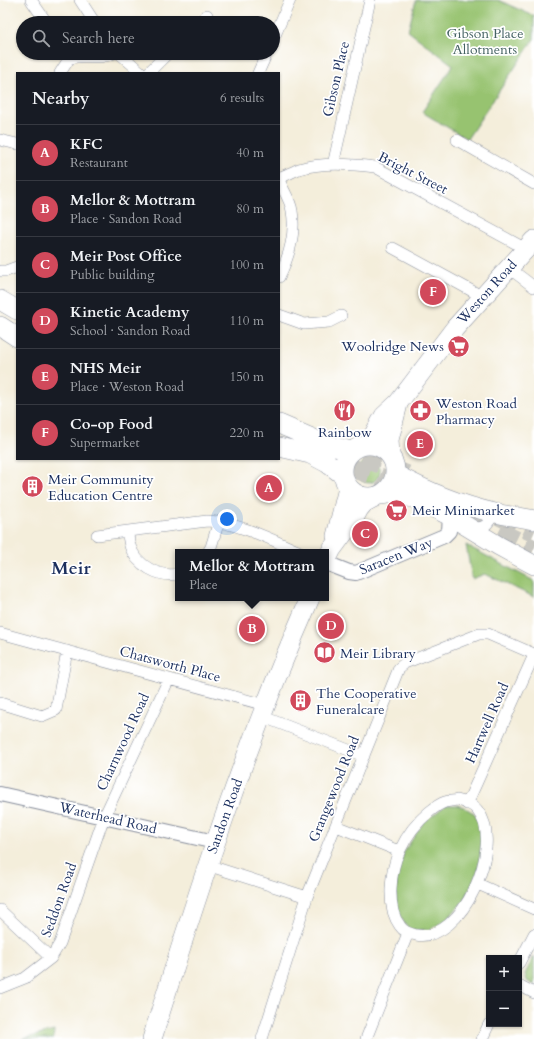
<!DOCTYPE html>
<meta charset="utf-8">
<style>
body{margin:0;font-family:Cardo,serif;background:#20242c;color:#f1f3f6}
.controls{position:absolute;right:12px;bottom:12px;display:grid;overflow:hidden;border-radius:0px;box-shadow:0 1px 3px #0004}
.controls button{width:36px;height:36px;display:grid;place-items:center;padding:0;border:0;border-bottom:1px solid #363941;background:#171b24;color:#f1f3f6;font:20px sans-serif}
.you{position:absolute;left:227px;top:519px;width:14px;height:14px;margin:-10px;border:3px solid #fff;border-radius:50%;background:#1a73e8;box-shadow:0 0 0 6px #1a73e833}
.badge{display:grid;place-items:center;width:26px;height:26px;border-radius:50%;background:#d1495b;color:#fff;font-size:13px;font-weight:700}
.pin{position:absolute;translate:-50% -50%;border:2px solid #fff;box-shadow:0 1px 4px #0006}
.popup{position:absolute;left:175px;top:549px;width:154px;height:52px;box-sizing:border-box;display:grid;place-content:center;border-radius:0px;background:#171b24;filter:drop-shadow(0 1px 3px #0005);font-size:13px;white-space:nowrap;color:#9ea1a6}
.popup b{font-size:15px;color:#f1f3f6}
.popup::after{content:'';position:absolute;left:50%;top:100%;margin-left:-8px;border:8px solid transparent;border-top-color:#171b24}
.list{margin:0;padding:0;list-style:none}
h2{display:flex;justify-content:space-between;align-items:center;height:52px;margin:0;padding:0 16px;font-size:17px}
h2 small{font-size:13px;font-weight:400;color:#9ea1a6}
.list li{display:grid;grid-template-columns:26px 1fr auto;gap:12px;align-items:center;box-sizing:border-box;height:56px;padding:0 16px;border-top:1px solid #363941}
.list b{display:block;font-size:15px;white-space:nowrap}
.list p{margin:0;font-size:13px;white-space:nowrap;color:#9ea1a6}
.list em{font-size:13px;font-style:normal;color:#9ea1a6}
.icon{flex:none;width:22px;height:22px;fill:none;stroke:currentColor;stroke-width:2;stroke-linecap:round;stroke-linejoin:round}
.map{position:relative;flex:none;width:534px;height:1039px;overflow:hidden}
.search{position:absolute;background:#171b24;box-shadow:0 1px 3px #0004;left:16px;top:16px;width:264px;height:44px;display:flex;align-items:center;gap:10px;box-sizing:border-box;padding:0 14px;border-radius:22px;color:#9ea1a6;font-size:15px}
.panel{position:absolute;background:#171b24;box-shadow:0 1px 3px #0004;left:16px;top:72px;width:264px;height:388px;border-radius:0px}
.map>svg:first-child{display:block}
</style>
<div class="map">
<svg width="534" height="1039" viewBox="0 0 534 1039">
<rect width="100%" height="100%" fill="#fff"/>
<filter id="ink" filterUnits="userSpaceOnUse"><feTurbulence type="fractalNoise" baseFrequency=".025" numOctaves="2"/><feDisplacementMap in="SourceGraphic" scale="8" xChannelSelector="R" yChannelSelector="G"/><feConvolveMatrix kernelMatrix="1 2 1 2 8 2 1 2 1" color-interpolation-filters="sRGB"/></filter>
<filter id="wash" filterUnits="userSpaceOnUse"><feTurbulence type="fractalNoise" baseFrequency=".012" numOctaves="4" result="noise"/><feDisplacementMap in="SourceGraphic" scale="16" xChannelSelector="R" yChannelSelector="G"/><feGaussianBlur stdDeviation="0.9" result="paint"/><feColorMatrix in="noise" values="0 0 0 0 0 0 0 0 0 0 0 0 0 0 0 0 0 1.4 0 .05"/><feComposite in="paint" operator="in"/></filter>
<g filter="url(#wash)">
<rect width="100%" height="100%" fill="#f4eedb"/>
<path fill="#97c370" stroke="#597967" d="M416 0H498L534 16V39L467 139 422 112 453 65 408 31Z
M358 472a11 11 0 1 1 22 0a11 11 0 1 1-22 0Z
M466 545 534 581V597L485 574 472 579Z
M446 805H456L464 807 475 814 479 823 482 841 478 870 464 901 447 919 429 930H412L405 925 397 910 396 901 397 876 404 852 423 823Z
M534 956V985L527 981 525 974Z
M54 1031 53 1039H22Z"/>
</g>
<g filter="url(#ink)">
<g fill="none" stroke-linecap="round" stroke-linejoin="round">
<path stroke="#c9c8c2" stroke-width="19" stroke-dasharray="19 10" stroke-linecap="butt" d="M335 447 413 477
M324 459 370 474 417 494
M447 506 534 549
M499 516 534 533"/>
<defs>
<path id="minor" d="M31 0 47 23
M80 0 95 23
M199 23 207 15
M273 40 290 0
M119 53 142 73
M69 59C83 53 100 61 114 53
M60 73 69 59 67 53
M148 73 168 53
M258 73 267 53
M0 140 17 144
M457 140 534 184
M333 165 370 0
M279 178C286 175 292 172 299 169 321 162 352 164 375 167L526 249
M279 180C283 190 291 201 292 211 296 234 289 257 279 277
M393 248 474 292 481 300
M509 268 534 287
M0 271H6L17 267
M279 315 304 324 329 322 341 316
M473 529C487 527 488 524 494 513
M128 531C128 536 129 542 130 546 136 565 159 578 178 574
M97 535 207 521C237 522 272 540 300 552
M208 552 211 547 219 521
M0 633 265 705
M0 703 42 716 56 710 67 651
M261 716 364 756
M457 800C465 802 473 804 478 811 505 845 462 944 416 935 409 933 404 932 400 926 386 908 390 870 400 850 407 835 417 822 429 812 434 808 439 804 445 802 448 801 453 801 457 800Z
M467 804 534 655
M336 826 399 851
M207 865 307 897
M478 884 534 909
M0 910 51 958
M519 963 534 934
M519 985 534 993
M0 988 25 978 51 958 60 943 104 817 169 679
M262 1039 307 897 399 668 405 663 479 634H488L534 654
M366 1039 408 933
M482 1039 489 1024"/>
<path id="tertiary" d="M326 563 349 572 356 573 444 536 449 531 450 516
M0 794 215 842"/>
<path id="trunk" d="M0 300 17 310
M0 326 17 337
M279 424 328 445 351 451
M343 471a26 26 0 1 1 52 0a26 26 0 1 1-52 0Z
M368 445 384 416 398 403 455 328 534 240
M279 447 310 454 327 463 343 475
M390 455 389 440 398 404
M395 474C426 491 460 505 495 513 508 516 521 517 534 520
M380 495 395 493 416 499 450 516 499 546 534 565
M336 536 348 488
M326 561 332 549 352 522 359 509 364 503 375 497
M152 1039C198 890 247 741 310 598"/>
</defs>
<use href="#minor" stroke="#888e9c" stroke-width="12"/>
<use href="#tertiary" stroke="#888e9c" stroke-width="16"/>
<use href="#trunk" stroke="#888e9c" stroke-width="20"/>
<use href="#minor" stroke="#fff" stroke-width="11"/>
<use href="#tertiary" stroke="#fff" stroke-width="14"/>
<use href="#trunk" stroke="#fff" stroke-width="19"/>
</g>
</g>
<defs>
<symbol id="supermarket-disc" viewBox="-11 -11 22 22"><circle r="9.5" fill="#d1495b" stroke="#fff"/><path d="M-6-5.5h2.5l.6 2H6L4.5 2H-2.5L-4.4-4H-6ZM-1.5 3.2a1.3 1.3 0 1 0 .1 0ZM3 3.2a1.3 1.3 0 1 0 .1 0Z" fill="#fff"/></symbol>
<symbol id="restaurant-disc" viewBox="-11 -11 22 22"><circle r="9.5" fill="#d1495b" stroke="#fff"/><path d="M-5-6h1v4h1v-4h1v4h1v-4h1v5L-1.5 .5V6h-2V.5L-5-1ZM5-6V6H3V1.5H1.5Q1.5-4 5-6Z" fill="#fff"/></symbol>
<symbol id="pharmacy-disc" viewBox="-11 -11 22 22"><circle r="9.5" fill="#d1495b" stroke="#fff"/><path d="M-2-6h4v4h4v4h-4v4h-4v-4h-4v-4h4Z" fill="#fff"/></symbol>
<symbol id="building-disc" viewBox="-11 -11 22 22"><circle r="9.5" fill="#d1495b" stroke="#fff"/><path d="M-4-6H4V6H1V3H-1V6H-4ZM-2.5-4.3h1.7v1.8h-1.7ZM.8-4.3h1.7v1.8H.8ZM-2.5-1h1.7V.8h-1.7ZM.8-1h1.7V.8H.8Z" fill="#fff"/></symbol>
<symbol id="library-disc" viewBox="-11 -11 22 22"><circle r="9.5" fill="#d1495b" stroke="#fff"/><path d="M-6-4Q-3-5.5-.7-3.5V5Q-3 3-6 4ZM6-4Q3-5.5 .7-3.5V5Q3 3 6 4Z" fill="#fff"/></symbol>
</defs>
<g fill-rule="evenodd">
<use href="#supermarket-disc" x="446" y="334" width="25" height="25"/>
<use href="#restaurant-disc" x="332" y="398" width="25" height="25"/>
<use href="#pharmacy-disc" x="408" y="398" width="25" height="25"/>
<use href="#building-disc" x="20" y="474" width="25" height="25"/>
<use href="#supermarket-disc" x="384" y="498" width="25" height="25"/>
<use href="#library-disc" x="312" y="640" width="25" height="25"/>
<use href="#building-disc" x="288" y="688" width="25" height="25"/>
</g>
<g text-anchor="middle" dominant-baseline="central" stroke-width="3.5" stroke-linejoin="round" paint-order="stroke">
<g font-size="14" fill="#466364" stroke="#fff">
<text x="485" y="33">Gibson Place<tspan x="485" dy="16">Allotments</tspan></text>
</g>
<g font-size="14" fill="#1b2f5e" stroke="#fff">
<text transform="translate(336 79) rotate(-77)">Gibson Place</text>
<text transform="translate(413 173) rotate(27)">Bright Street</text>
<text transform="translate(487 292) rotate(-48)">Weston Road</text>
<text transform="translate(396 556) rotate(-22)">Saracen Way</text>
<text transform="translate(170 664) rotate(15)">Chatsworth Place</text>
<text transform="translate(487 723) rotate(-66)">Hartwell Road</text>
<text transform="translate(123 742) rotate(-65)">Charnwood Road</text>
<text transform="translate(334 789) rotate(-68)">Grangewood Road</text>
<text transform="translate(225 816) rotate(-70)">Sandon Road</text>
<text transform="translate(108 818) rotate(13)">Waterhead Road</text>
<text transform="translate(59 900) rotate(-70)">Seddon Road</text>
</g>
<g font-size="14" fill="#1b2f5e" stroke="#fff" text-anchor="start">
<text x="444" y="346" text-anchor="end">Woolridge News</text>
<text x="436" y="403">Weston Road<tspan x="436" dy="16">Pharmacy</tspan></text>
<text x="345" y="432" text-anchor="middle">Rainbow</text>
<text x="48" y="479">Meir Community<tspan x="48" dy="16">Education Centre</tspan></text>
<text x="412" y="510">Meir Minimarket</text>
<text x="340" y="653">Meir Library</text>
<text x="316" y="693">The Cooperative<tspan x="316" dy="16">Funeralcare</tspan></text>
</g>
<g font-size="18" font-weight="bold" fill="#1b2f5e" stroke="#fff">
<text x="71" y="568">Meir</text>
</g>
</g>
</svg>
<div class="controls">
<button>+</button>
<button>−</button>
</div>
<div class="you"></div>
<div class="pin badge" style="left:269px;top:488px">A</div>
<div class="pin badge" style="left:252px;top:629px">B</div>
<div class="popup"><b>Mellor &amp; Mottram</b>Place</div>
<div class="pin badge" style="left:365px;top:534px">C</div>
<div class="pin badge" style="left:331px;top:626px">D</div>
<div class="pin badge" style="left:420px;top:444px">E</div>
<div class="pin badge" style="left:433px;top:292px">F</div>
<div class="search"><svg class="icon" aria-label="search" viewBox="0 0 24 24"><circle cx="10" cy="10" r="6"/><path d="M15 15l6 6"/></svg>Search here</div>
<section class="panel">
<h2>Nearby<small>6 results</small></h2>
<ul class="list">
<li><span class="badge">A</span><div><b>KFC</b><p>Restaurant</p></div><em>40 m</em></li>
<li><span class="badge">B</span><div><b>Mellor &amp; Mottram</b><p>Place · Sandon Road</p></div><em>80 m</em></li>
<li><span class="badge">C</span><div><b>Meir Post Office</b><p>Public building</p></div><em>100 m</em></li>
<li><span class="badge">D</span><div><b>Kinetic Academy</b><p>School · Sandon Road</p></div><em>110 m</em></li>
<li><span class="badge">E</span><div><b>NHS Meir</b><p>Place · Weston Road</p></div><em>150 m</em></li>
<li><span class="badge">F</span><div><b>Co-op Food</b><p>Supermarket</p></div><em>220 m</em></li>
</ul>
</section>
</div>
